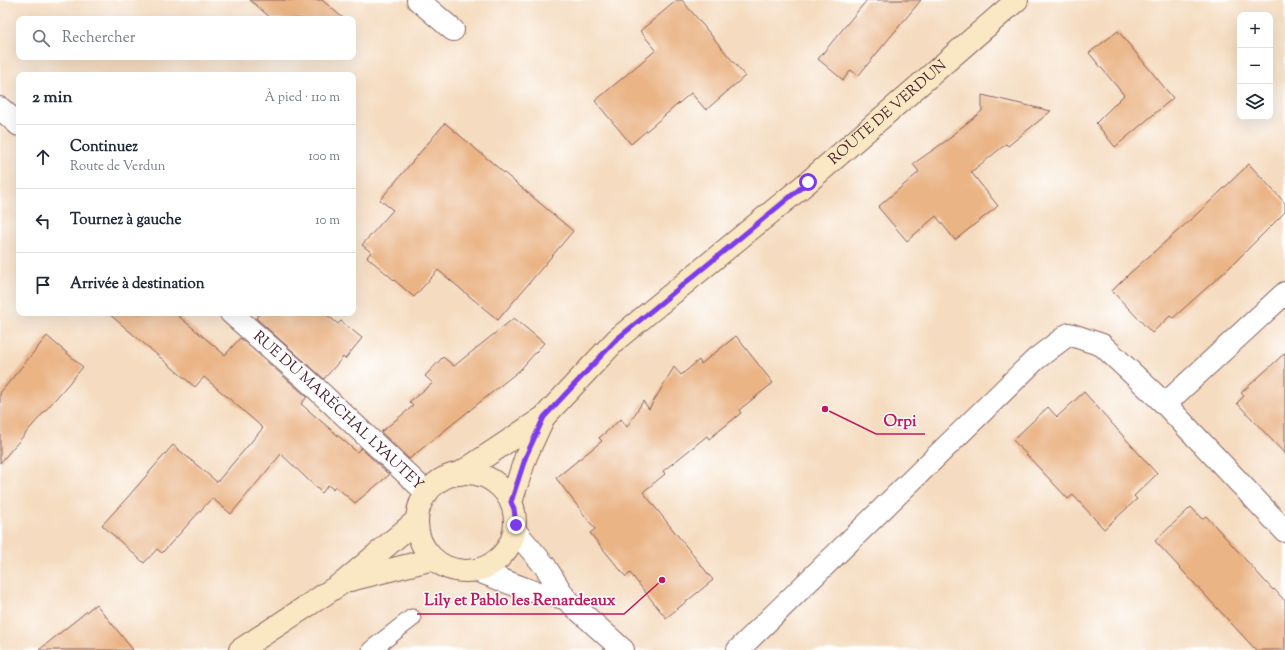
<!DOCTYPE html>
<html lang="fr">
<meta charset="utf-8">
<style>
body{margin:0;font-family:"Sorts Mill Goudy",serif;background:#f2f2f3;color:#1f2937}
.controls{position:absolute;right:12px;top:12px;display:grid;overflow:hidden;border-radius:8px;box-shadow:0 4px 16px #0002}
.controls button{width:36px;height:36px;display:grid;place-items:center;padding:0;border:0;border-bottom:1px solid #e0e1e3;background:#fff;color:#1f2937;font:20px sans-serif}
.stop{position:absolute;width:12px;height:12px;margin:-9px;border:3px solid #7c3aed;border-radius:50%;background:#fff}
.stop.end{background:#7c3aed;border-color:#fff;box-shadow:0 1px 4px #0008}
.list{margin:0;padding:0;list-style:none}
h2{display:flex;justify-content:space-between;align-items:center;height:52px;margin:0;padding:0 16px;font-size:17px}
h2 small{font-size:13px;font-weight:400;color:#747a83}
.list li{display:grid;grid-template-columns:26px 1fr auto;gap:12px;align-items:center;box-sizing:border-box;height:64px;padding:0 16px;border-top:1px solid #e0e1e3}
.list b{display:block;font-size:15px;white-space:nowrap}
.list p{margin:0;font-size:13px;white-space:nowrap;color:#747a83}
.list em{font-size:13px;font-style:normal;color:#747a83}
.icon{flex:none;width:22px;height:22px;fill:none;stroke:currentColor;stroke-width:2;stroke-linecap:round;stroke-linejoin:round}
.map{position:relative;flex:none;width:1285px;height:650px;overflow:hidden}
.search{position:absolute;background:#fff;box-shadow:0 4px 16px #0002;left:16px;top:16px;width:340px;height:44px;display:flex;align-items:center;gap:10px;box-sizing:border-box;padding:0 14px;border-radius:8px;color:#747a83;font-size:15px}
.panel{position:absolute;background:#fff;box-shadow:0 4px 16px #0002;left:16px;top:72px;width:340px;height:244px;border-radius:8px}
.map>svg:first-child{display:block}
</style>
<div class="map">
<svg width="1285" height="650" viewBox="0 0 1285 650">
<rect width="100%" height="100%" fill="#fff"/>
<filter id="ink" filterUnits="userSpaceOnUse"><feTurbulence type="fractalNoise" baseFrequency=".025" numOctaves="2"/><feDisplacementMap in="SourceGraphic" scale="8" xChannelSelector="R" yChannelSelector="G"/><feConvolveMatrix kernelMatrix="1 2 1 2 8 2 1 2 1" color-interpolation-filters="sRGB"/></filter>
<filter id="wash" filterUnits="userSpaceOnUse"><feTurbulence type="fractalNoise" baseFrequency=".012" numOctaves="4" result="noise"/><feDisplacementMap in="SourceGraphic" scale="16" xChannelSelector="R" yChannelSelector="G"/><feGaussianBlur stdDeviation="0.9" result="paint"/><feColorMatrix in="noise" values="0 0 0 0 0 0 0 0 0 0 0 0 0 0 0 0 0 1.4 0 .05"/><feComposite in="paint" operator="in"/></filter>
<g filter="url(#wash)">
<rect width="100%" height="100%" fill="#f5dcc0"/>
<g id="blocks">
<path fill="#eab485" d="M250 0H322L344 19H272Z
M677 0H682L745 76 706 110 691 93 631 144 595 101 656 50 640 31Z
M867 0H921L858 76 851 70 843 80 818 59Z
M1118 31 1173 98 1115 147 1096 123 1124 95 1089 53Z
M982 95 1051 111 1008 146 1006 144 971 172 998 206 955 240 936 216 907 241 878 207 919 172 913 164 953 136 952 135 982 111Z
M445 123 573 231 498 320 438 270 414 297 367 257 371 252 362 245 393 210 380 200Z
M1249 164 1285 203V212L1230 267 1173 318 1170 316 1152 333 1112 291 1130 273 1198 213Z
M108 313H175L225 355 240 338 307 397 301 404 357 452 361 448 389 475 355 503 335 486 333 489 328 485 322 493 281 454 231 514 212 498 162 553 157 549 144 563 102 525 126 499 173 445 217 482 263 428 204 377 195 387Z
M260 313H325L338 324 341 321 362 338 345 359 343 357 324 379 256 318Z
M514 318 544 343 520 370 409 459 381 432 413 406 409 402 433 383 425 376 443 357 454 366Z
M47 336 83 367 0 463V393Z
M736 336 773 383 739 410 741 413 709 439 707 436 663 471 665 474 643 492 713 580 666 618 630 573 626 577 590 533 595 529 556 478 602 441 599 438 621 419 627 427 643 401 649 409 674 367 681 375 699 360 701 364Z
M1285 353V454L1237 403 1244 396 1241 393Z
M1084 392 1157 474 1134 496 1137 499 1104 529 1073 495 1068 499 1013 440 1048 407 1057 417Z
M1191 507 1202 519 1206 516 1273 590 1274 589 1285 601V650H1256L1155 541Z
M96 604 133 650H39Z"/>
</g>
</g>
<g filter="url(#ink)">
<use href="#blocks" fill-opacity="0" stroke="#86615f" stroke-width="1"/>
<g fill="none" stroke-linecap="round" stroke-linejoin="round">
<defs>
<path id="service" d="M371 650 412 618"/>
<g id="minor">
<path d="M418 0 453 30"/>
<path d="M0 108 19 125"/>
<path id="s1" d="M231 313 307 380 427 493"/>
<path d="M1165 404 1285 293"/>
<path d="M515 531 545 566 565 598 623 650"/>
<path d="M478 571 531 591 565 598"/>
<path d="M738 650 1036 359 1069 334 1102 345 1165 404 1285 531"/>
</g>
<g id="secondary">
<circle cx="466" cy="522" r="49"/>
<path id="s2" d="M459 474 544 417 617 339 808 182 1017 0"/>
<path d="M511 502 526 456 544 417"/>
<path d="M350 580 433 559"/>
<path d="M240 650 345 581 417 520"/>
</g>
</defs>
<use href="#service" stroke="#86615f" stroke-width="19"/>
<use href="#minor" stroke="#86615f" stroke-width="24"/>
<use href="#secondary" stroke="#86615f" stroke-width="24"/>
<use href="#service" stroke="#fff" stroke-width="17"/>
<use href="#minor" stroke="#fff" stroke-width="22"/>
<use href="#secondary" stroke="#fae7c3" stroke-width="22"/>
</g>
</g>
<g fill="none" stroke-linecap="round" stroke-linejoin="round" filter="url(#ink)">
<path stroke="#7c3aed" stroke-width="5" d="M516 525 514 509 511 502 526 456 544 417 617 339 808 182"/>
</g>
<g text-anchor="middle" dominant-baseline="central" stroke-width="3" stroke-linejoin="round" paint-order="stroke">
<g font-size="15" fill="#4a1f2b" stroke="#fff">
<text stroke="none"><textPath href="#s2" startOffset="562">ROUTE DE VERDUN</textPath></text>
<text stroke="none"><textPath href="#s1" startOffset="145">RUE DU MARÉCHAL LYAUTEY</textPath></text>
</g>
</g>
<path fill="none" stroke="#c2185b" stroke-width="1.5" d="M825 409L876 434H925M662 580L624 614H417"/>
<g fill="#c2185b" stroke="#fff" stroke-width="1.5">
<circle cx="825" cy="409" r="4"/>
<circle cx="662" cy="580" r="4"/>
</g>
<g font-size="16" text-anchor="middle" font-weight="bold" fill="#c2185b" stroke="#fff" stroke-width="3" stroke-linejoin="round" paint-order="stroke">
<text x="900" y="426">Orpi</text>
<text x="520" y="605">Lily et Pablo les Renardeaux</text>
</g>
</svg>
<div class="controls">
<button>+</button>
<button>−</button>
<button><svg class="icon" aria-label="layers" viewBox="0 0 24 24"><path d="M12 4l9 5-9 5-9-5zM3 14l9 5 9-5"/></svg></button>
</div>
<div class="stop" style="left:808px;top:182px"></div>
<div class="stop end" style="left:516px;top:525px"></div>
<div class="search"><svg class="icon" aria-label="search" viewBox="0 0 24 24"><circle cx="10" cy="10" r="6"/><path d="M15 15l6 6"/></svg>Rechercher</div>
<section class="panel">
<h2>2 min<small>À pied · 110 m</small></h2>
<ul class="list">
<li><svg class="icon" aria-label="ahead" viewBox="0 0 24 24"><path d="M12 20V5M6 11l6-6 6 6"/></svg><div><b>Continuez</b><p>Route de Verdun</p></div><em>100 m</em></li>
<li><svg class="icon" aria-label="left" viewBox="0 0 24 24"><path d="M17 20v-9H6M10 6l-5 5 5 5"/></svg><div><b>Tournez à gauche</b></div><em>10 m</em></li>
<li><svg class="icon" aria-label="arrive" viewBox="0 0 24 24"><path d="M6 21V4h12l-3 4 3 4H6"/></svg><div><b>Arrivée à destination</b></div></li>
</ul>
</section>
</div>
